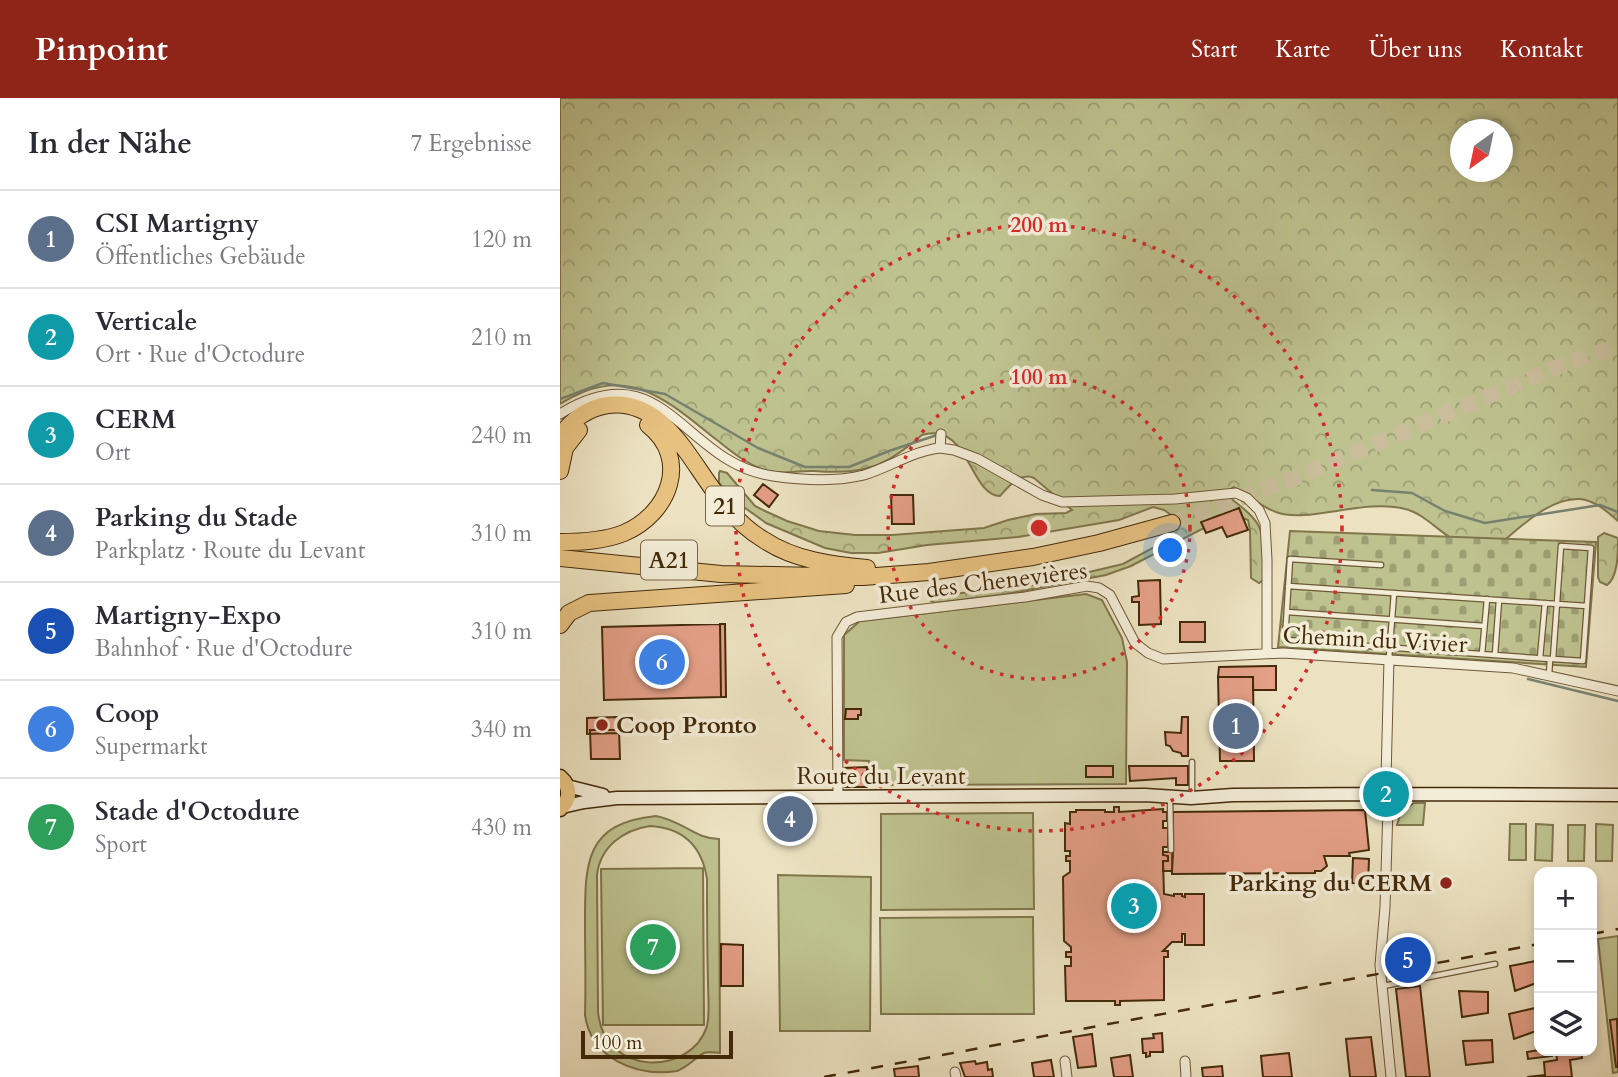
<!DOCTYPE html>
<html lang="de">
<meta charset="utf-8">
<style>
body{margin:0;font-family:Cardo,serif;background:#f7f7f7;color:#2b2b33}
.controls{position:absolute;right:21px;bottom:21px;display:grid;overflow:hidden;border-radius:14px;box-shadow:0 4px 10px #0003}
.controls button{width:63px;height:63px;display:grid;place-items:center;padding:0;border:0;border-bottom:2px solid #e1e1e2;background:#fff;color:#2b2b33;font:35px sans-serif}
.compass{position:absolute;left:890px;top:21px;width:63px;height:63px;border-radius:50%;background:#fff;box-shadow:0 4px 10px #0003;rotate:213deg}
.scale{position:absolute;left:21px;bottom:18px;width:152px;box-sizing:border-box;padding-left:7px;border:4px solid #442a09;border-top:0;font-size:19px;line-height:24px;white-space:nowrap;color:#442a09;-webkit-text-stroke:5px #f3ecd7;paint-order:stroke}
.you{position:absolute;left:611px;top:453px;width:24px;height:24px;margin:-18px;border:5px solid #fff;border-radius:50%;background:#1a73e8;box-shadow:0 0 0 10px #1a73e833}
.badge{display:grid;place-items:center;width:46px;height:46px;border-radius:50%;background:#8f2418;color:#fff;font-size:23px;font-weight:700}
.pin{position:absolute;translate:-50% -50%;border:4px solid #fff;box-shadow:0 2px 7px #0006}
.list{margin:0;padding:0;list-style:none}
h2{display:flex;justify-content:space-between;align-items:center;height:91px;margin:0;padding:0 28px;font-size:30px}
h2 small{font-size:23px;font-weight:400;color:#7c7c81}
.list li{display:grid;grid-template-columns:46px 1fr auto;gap:21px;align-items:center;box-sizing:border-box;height:98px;padding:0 28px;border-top:2px solid #e1e1e2}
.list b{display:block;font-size:26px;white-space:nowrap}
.list p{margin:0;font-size:23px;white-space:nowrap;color:#7c7c81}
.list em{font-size:23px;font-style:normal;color:#7c7c81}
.icon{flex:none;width:38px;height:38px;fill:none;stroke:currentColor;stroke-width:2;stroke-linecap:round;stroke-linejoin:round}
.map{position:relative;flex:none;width:1058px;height:979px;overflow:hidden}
header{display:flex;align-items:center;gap:42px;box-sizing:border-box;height:98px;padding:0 35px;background:#8f2418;color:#fff}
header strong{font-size:33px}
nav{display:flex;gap:38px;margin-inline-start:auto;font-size:24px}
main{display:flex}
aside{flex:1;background:#fff}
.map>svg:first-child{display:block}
</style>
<header>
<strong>Pinpoint</strong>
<nav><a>Start</a><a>Karte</a><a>Über uns</a><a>Kontakt</a></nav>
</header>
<main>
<aside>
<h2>In der Nähe<small>7 Ergebnisse</small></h2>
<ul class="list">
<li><span class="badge" style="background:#5c6f8a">1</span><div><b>CSI Martigny</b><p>Öffentliches Gebäude</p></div><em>120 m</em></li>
<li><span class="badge" style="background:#0f9aa8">2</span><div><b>Verticale</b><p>Ort · Rue d'Octodure</p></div><em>210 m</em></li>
<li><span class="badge" style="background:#0f9aa8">3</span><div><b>CERM</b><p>Ort</p></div><em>240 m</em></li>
<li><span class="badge" style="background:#5c6f8a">4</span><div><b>Parking du Stade</b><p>Parkplatz · Route du Levant</p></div><em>310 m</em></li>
<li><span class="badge" style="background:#1a4fb4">5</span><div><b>Martigny-Expo</b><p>Bahnhof · Rue d'Octodure</p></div><em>310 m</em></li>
<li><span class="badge" style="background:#3f7fe0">6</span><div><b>Coop</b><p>Supermarkt</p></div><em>340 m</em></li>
<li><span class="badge" style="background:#2e9e5b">7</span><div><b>Stade d'Octodure</b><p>Sport</p></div><em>430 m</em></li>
</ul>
</aside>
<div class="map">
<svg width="1058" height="979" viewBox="0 0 1058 979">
<defs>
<pattern id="forest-crowns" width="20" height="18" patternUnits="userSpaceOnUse" patternTransform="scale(1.75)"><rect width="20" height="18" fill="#bec28f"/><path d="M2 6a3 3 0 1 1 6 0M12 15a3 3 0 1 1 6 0" fill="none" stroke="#9c9e73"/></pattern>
<pattern id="cemetery-stones" width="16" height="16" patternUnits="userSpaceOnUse" patternTransform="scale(1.75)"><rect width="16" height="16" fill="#bec28f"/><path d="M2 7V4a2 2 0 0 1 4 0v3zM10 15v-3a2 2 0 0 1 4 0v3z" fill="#9c9e73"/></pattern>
</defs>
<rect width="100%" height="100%" fill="#ece2c1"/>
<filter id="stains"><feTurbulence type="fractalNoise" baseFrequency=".00286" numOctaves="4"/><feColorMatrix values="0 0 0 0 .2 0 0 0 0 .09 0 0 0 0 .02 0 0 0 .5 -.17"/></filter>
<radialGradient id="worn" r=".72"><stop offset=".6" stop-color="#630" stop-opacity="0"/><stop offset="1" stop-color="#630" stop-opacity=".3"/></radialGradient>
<path fill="url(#forest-crowns)" stroke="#81764c" stroke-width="2" fill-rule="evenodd" d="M0 0H1058V423C1048 414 1034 402 1020 401 989 399 959 431 936 449 927 448 913 450 904 447 882 439 867 416 845 411 804 400 748 426 716 414 701 409 688 397 674 389L668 393 669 399C707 428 703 431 704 477L702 483 699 485 691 480 690 432 688 422 675 417 640 432 571 468 546 477 447 496 375 505 371 503 375 498 474 487 563 466 602 445 615 429 614 419 604 412 593 409 559 422 458 439 367 447 318 455H291L265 450 206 425 174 402 159 385V375L160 373 167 375 195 408 205 413 227 423 259 433 295 437H332L424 430 448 422 476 416 506 415 512 412 474 380C460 374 449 388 440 398 410 398 409 323 362 337 325 369 304 377 255 373 238 372 223 377 207 373 185 366 170 352 153 339 102 298 65 265 0 306ZM900 32H942V74H900Z
M1044 435 1058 440C1058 456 1058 479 1047 487L1040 484 1038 479V439Z"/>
<path fill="url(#cemetery-stones)" stroke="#81764c" stroke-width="2" d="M730 433 1036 444 1026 569 718 549Z"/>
<path fill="#bec28f" stroke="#81764c" stroke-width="2" fill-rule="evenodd" d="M526 496 542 502 562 540 567 564 566 686 309 687V663L284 662V537L300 523Z
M854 705H865L863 727H837L841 714Z
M473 715 474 811 321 812V716Z
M96 718C123 723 135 741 159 741L160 955C156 955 147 953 144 955 136 959 128 969 117 973 75 979 31 960 25 917 26 886 25 855 25 824 25 765 25 725 96 718ZM90 728C123 730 142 748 147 781 147 815 147 850 148 884 148 898 150 915 147 928 131 979 43 979 38 913L37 777C40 749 63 732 90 728Z
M950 726H966V762H949Z
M976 726 993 727 992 763 975 762Z
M1036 726 1053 727 1052 763H1036Z
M1008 727H1025L1024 763H1008Z
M143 770 144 927H43L41 771Z
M218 777 311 779 310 933H220Z
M473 819 474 916H321L320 820Z
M1058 838V974L1053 975 1038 841Z"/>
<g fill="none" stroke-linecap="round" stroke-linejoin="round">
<path stroke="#778271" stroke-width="2.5" d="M0 301 43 285 105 296 198 350 245 369H289L329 353 377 337
M812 392 852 395 885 413 925 425 1040 407 1058 414
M968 581 1058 603"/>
</g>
<path fill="#e49f87" stroke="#442a09" stroke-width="2" d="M203 386 218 397 209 409 194 397Z
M331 397H353L354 426H332Z
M679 410 688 432 667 439 662 429 646 435 641 424Z
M600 482 601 526 579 527V504H572V499L579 498 578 483Z
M620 524H645V544H620Z
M160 526 161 599 44 602 42 529Z
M160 526H165L166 599H161Z
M716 568V592H693V579H658L659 569Z
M658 579H693L694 663H660Z
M286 611H301V617H298V621H285Z
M57 619 58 635 27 636V620Z
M622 619H628V658H622L621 655 613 653 610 648 606 647 605 634 621 635Z
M30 632H59L60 661H31Z
M526 668H553V679H526Z
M569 668H628V687H616V680L570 683Z
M307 669V689H284V670Z
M554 709H559V714L603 711V714H607V723H603V730H608V749H603V757L608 758V763H603L604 796 614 798V796H622V798L625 799V796H644V847H625V836H622V844H612L603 853H608V859H604V902L560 903V907H555V903H506L505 868H511V859H506V854H511V849L504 843 503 779 510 774V763H506V758H510V753H505V725L510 726V714H516V712H545V714H554Z
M805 712 809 752 789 755 790 758H764L767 768 761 773H755V775L612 776 613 714Z
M603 754H613L612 773H603V763H608V758L603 757Z
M793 760 809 761 808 786 792 785Z
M161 846 183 847V888H161Z
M976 863 979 884 955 893 950 868Z
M860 888 870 979H846L836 891Z
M899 893 928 894V915L902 919Z
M975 910 979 922V932L954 941 949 916Z
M1057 921 1058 969H1056L1050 922Z
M602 935 603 954H590V958L586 959V955H583L582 941 594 940 593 936Z
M532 936 536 968 518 970 513 939Z
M811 939 816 979H790L786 941Z
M932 942 933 964 906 967 903 943Z
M979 952 991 953 992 958 968 961 967 954Z
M996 953H1021L1022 960 1010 962 1012 979H967L985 977 984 964 997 962Z
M729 955 732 979H703L701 958Z
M570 957 573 979H554L551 960Z
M491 962 494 979H474L472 965Z
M415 963 416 966 427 964 428 972 432 971 433 979H405L400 965Z
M358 968 359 979H335L334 971Z
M662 968 663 979H643L642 970Z"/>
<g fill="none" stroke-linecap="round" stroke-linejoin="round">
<path stroke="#cabd9c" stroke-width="16" stroke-dasharray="16 8" stroke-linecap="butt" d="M612 425 735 380 992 271 1058 248"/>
<defs>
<path id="lane" d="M821 467 730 461 725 542 990 561
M728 488 1027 508
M727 514 924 528
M922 556 927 501
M935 557 939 502
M829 560 834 495
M980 560 985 505
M989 577 990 561H993L1001 448 1031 450 1023 563 993 561
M632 693V664
M610 700 611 752
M823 888 935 866"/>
<path id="street" d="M0 316C105 251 123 366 213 378 241 382 276 384 304 377 330 369 353 353 380 350L394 352 418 361 482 397 502 404 615 401 676 395 687 400 699 412 705 425 707 462V555
M380 350 381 336
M826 681 829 561
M278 699 277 539 286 524 297 519 465 499 527 488 539 490 550 497 575 545 588 555 603 561 723 555 953 570 1058 593
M828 709 825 809 820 867 831 979
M505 963 507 979
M625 963 626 979
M395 974 396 979"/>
<path id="secondary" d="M812 695a14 14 0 1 1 28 0a14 14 0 1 1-28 0Z
M7 688 43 697
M840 696 1058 697
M2 709 24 704 57 700 585 697 631 700 673 697 812 696"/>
<path id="primary" d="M0 679C11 689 11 701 0 711"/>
<path id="highway" d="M0 338C12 322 27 310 48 307 105 300 131 366 161 402 173 418 187 432 204 442 234 462 272 467 307 470
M0 373 5 350 19 332
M0 444C22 444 44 443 64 435 109 416 131 361 88 327
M0 460 161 476 303 479 369 474 473 459 539 445 612 425
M0 527 9 515 29 505 286 487"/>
</defs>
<use href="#lane" stroke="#6e5837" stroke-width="7"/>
<use href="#street" stroke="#6e5837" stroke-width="11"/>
<use href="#secondary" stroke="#442a09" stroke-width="15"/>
<use href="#primary" stroke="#442a09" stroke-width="17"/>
<use href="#highway" stroke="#442a09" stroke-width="18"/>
<use href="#lane" stroke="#f3ecd7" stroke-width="4.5"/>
<use href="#street" stroke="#f3ecd7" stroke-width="9"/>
<use href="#secondary" stroke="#f3ecd7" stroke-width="12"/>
<use href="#primary" stroke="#e6c180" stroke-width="14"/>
<use href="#highway" stroke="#e6c180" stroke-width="16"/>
<path stroke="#442a09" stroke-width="2.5" stroke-dasharray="12 12" stroke-linecap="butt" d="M1032 836 1058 831
M264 979 979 846"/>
</g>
<g fill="none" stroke="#d62828" stroke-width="3.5" stroke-dasharray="3.5 7">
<circle cx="479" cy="430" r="151"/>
<circle cx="479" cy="430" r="303"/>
</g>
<g fill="#8f2418" stroke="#f3ecd7" stroke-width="2.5">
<circle cx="42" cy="627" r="7"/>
<circle cx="886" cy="785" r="7"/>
</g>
<g text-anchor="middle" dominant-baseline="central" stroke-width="7" stroke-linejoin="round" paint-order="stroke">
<g fill="#f3ecd7" stroke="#786447" stroke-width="2">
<rect x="146" y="388.5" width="38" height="39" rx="5"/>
<rect x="81" y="442.5" width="56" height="39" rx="5"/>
</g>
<g font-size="23" font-weight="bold" fill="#442a09">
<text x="165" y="408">21</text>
<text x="109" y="462">A21</text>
</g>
<g font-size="24" fill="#442a09" stroke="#f3ecd7">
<text transform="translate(423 485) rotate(-7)">Rue des Chenevières</text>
<text transform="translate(815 542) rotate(3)">Chemin du Vivier</text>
<text x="321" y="678">Route du Levant</text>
</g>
<g font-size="24" font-weight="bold" fill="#442a09" stroke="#f3ecd7" text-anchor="start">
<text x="56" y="627">Coop Pronto</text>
<text x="872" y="785" text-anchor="end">Parking du CERM</text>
</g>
</g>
<circle cx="479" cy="430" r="10" fill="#d62828" stroke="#f3ecd7" stroke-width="3.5"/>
<g font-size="21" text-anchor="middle" font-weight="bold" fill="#d62828" stroke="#f3ecd7" stroke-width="7" stroke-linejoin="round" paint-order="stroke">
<text x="479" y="134">200 m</text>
<text x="479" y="286">100 m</text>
</g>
<rect width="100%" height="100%" filter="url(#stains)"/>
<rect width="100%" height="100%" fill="url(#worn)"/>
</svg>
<div class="controls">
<button>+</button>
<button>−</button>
<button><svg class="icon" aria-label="layers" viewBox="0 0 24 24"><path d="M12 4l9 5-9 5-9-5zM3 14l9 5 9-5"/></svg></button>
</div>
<svg class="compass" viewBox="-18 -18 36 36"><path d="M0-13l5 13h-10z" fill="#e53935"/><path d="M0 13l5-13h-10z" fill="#7c7c81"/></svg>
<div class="scale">100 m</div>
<div class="you"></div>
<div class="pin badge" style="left:676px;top:628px;background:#5c6f8a">1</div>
<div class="pin badge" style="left:826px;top:696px;background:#0f9aa8">2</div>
<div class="pin badge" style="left:574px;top:808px;background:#0f9aa8">3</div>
<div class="pin badge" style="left:230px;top:721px;background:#5c6f8a">4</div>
<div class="pin badge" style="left:848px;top:862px;background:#1a4fb4">5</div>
<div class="pin badge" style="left:102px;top:564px;background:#3f7fe0">6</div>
<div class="pin badge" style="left:93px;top:849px;background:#2e9e5b">7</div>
</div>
</main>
